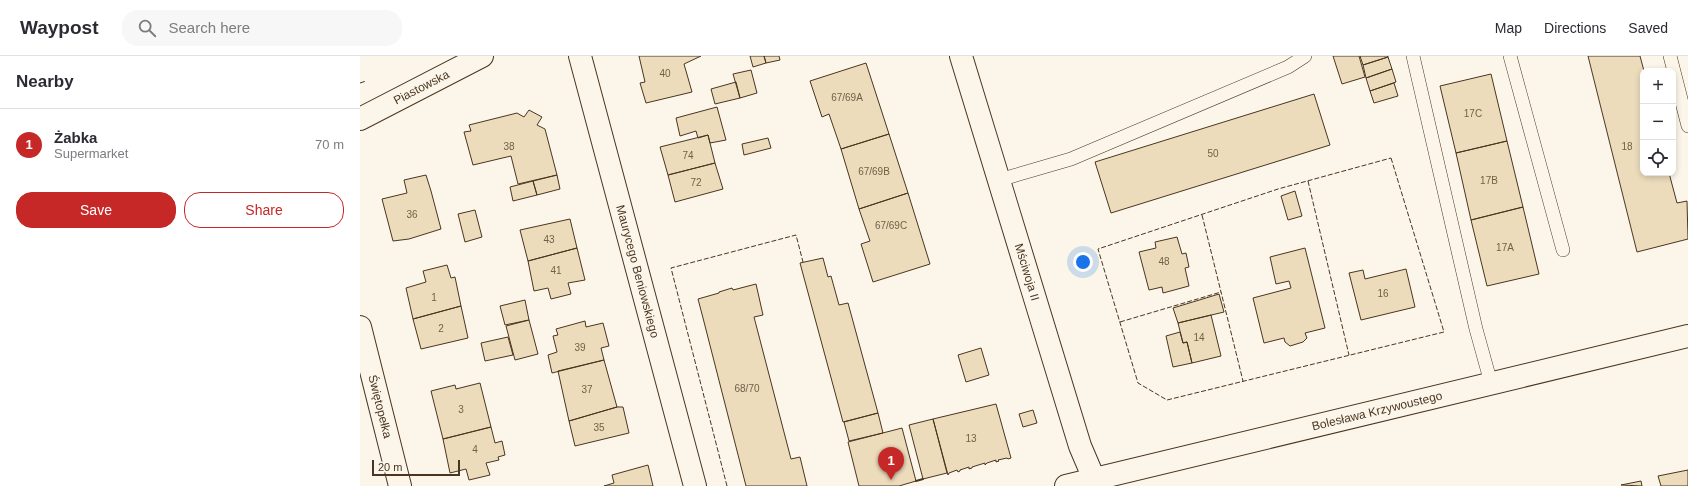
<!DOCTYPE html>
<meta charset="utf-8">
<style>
body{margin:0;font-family:Helvetica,sans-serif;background:#f7f7f7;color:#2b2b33}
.controls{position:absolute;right:12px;top:12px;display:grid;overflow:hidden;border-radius:8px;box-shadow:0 2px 6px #0003}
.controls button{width:36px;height:36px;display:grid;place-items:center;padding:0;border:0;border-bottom:1px solid #e1e1e2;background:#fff;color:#2b2b33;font:20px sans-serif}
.scale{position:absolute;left:12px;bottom:10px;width:88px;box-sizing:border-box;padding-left:4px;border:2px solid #4a3520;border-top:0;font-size:11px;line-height:14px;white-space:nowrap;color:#4a3520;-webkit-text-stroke:3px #fbf6e9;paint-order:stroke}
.you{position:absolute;left:723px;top:206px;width:14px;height:14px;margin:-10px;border:3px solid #fff;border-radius:50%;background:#1a73e8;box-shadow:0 0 0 6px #1a73e833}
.badge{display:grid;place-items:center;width:26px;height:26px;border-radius:50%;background:#c62828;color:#fff;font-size:13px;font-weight:700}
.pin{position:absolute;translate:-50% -33px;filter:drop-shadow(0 1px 2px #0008)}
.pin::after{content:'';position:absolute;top:21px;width:14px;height:12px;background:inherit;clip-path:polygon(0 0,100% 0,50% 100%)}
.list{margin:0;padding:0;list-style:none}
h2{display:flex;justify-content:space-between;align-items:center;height:52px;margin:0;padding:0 16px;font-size:17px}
h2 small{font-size:13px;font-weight:400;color:#7c7c81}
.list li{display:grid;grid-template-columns:26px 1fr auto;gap:12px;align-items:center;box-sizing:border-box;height:72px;padding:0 16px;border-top:1px solid #e1e1e2}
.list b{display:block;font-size:15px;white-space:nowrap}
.list p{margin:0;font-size:13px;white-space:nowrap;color:#7c7c81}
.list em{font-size:13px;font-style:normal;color:#7c7c81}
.actions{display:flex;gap:8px;padding:12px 16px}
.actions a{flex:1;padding:9px 0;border:1px solid #c62828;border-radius:16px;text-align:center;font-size:14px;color:#c62828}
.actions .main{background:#c62828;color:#fff}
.icon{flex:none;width:22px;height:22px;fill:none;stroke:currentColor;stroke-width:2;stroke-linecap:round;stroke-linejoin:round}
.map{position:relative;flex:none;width:1328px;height:430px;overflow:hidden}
header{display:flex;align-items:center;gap:24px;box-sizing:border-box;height:56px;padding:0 20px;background:#fff;border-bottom:1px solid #e1e1e2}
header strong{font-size:19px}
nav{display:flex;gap:22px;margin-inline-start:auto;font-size:14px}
.search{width:280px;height:36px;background:#f7f7f7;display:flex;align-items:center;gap:10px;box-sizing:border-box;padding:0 14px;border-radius:16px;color:#7c7c81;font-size:15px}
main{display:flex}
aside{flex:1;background:#fff}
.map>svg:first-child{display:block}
</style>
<header>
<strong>Waypost</strong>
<div class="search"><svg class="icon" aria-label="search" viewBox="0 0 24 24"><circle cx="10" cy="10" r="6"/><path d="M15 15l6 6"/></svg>Search here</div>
<nav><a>Map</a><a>Directions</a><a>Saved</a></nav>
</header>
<main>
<aside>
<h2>Nearby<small></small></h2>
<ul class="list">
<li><span class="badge">1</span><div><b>Żabka</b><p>Supermarket</p></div><em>70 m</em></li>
</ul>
<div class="actions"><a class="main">Save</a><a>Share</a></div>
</aside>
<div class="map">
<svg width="1328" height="430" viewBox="0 0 1328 430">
<rect width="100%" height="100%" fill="#fbf6e9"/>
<path fill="#ecdcbc" stroke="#4a3520" d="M279 0H341L324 8 332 36 286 47 280 27 285 26Z
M390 0H404L406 7 393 11Z
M404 0H419L420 4 406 7Z
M973 0H999L1005 21 982 28Z
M1000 0H1028V1L1003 9Z
M1228 0H1280L1284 15 1283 117H1309L1317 147 1327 145 1328 183 1277 196Z
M1028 1 1032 13 1006 22 1003 9Z
M506 7 529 78 481 93 469 58 462 61 450 25Z
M1032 13 1036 26 1010 35 1006 22Z
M391 14 397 37 380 42 373 18Z
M1131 18 1147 85 1096 97 1080 30Z
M376 26 380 42 355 48 351 33Z
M1034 27 1038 40 1014 47 1010 35Z
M954 38 970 89 751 157 735 106Z
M357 51 366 84 350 87 348 79 338 82 336 75 320 80 316 62Z
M169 54 182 61 177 69 185 73 197 119 158 128 151 100 113 109 104 76 111 75 109 69 157 57 164 61Z
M529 78 548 137 499 153 481 93Z
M348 79 355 107 308 119 300 91Z
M408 82 411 92 384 99 382 88Z
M1147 85 1163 151 1111 164 1096 97Z
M355 107 363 133 315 146 308 119Z
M66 119 71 135 81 173 49 183 33 185 22 143 47 137 44 124Z
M197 119 200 133 177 139 173 125Z
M173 125 177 139 153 145 150 131Z
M935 135 942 160 928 164 921 140Z
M548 137 570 208 513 226 501 188 510 185 499 153Z
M1163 151 1179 218 1127 230 1111 164Z
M115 154 122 181 105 186 98 158Z
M210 163 217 192 168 205 160 174Z
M817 181 822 198 826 197 829 211 825 212 829 230 803 237 802 231 789 234 779 196 796 192 795 186Z
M217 192 225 224 208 227 211 238 191 243 188 232 174 235 168 205Z
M945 192 965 272 945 277 947 282 943 286 930 290 925 286 924 282 904 287 893 242 931 232 929 225 916 228 910 201Z
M463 202 468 221 471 220 479 249 488 247 518 357 483 366 440 207Z
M87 209 91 222 95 221 101 250 53 263 46 232 66 226 63 215Z
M1046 213 1055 251 1001 264 989 217 1003 214 1005 223Z
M396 228 403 259 394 261 431 403 440 401 447 430H386L343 262 338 243 359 237V236L372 232 373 234Z
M859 238 864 256 818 267 813 252Z
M165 244 169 264 145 269 140 250Z
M101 250 108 282 61 293 53 263Z
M851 259 861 300 832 307 827 286 823 287 818 267Z
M169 264 178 298 155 304 146 270Z
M225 265 226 271 243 267 249 290 241 292 244 304 192 317 188 299 197 296 193 280 198 279 196 273Z
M820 276 823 287 827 286 832 307 813 311 806 280Z
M148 281 153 299 125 305 121 287Z
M621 292 629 319 606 326 598 299Z
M244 304 257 351 209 365 198 315Z
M120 327 131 371 83 383 71 335 95 329 96 333Z
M636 348 651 402 648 403 647 402 638 404 639 405 636 406V404L627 407 625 409V407L612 411V412L609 413V411L600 414V415L598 416 597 414 589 417 588 419 573 363Z
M257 351H263L269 377 215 390 209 365Z
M673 354 677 367 663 371 659 358Z
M518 357 523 377 489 385 484 366Z
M573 363 587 417 563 423 549 369Z
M131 371 135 387 142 385 145 399 138 401 139 404 126 407 130 419 109 424 106 413 90 417 83 383Z
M542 372 556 425 539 430H499L488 386Z
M288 409 293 430H244L254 427 252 419Z
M1328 414V430H1301L1298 420Z
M1281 425 1282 430 1261 429Z"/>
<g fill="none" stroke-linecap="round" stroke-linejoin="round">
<defs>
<path id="service" d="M1053 0 1116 273 1131 327
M1150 0 1203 194
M1310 0 1328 70
M639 124 711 103 928 11 945 0"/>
<g id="minor">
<path id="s1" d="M220 0 335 430"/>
<path id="s2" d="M601 0 720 390 737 430"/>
<path id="s3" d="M0 271 40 430"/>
<path id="s4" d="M706 430 1328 280"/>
</g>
<g id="tertiary">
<path id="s5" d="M0 63 122 0"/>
</g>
</defs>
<use href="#service" stroke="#4a3520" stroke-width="14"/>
<use href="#minor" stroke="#4a3520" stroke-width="24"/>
<use href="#tertiary" stroke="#4a3520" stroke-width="24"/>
<use href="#service" stroke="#fbf6e9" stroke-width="13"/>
<use href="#minor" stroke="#fbf6e9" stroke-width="22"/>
<use href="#tertiary" stroke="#fbf6e9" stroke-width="22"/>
<path stroke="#4a3520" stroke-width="1" stroke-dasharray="5 2" stroke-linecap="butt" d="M0 27 6 25
M1031 102 1084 276 807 344 778 327 738 193 918 133Z
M948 125 989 299
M842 159 883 325
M760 266 861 236
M367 430 311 212 436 179 443 206"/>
<path stroke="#4a3520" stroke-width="2" d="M556 425 563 423"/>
</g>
<g text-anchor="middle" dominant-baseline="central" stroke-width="3" stroke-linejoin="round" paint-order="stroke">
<g font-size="10" fill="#725f47">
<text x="305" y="17">40</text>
<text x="487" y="41">67/69A</text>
<text x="1113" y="57">17C</text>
<text x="149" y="90">38</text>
<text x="1267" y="90">18</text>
<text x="853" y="97">50</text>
<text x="328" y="99">74</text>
<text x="514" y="115">67/69B</text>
<text x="1129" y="124">17B</text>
<text x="336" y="126">72</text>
<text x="52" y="158">36</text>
<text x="531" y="169">67/69C</text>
<text x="189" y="183">43</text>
<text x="1145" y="191">17A</text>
<text x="804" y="205">48</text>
<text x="196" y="214">41</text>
<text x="1023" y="237">16</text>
<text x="74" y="241">1</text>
<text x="81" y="272">2</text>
<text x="839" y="281">14</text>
<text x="220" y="291">39</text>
<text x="387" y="332">68/70</text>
<text x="227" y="333">37</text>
<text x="101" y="353">3</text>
<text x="239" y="371">35</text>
<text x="611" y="382">13</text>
<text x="115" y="393">4</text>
</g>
<g font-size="12" fill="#4a3520" stroke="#fbf6e9">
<text stroke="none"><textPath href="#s5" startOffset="69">Piastowska</textPath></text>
<text stroke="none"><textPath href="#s1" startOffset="223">Maurycego Beniowskiego</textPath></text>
<text stroke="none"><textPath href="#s2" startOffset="226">Mściwoja II</textPath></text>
<text stroke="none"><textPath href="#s3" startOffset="82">Świętopełka</textPath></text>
<text stroke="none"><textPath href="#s4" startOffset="320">Bolesława Krzywoustego</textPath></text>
</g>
</g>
</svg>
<div class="controls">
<button>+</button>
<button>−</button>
<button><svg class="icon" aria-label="locate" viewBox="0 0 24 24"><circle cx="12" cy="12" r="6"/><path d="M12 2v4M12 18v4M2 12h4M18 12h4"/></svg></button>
</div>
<div class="scale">20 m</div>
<div class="you"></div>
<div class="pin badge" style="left:531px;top:424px">1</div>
</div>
</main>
